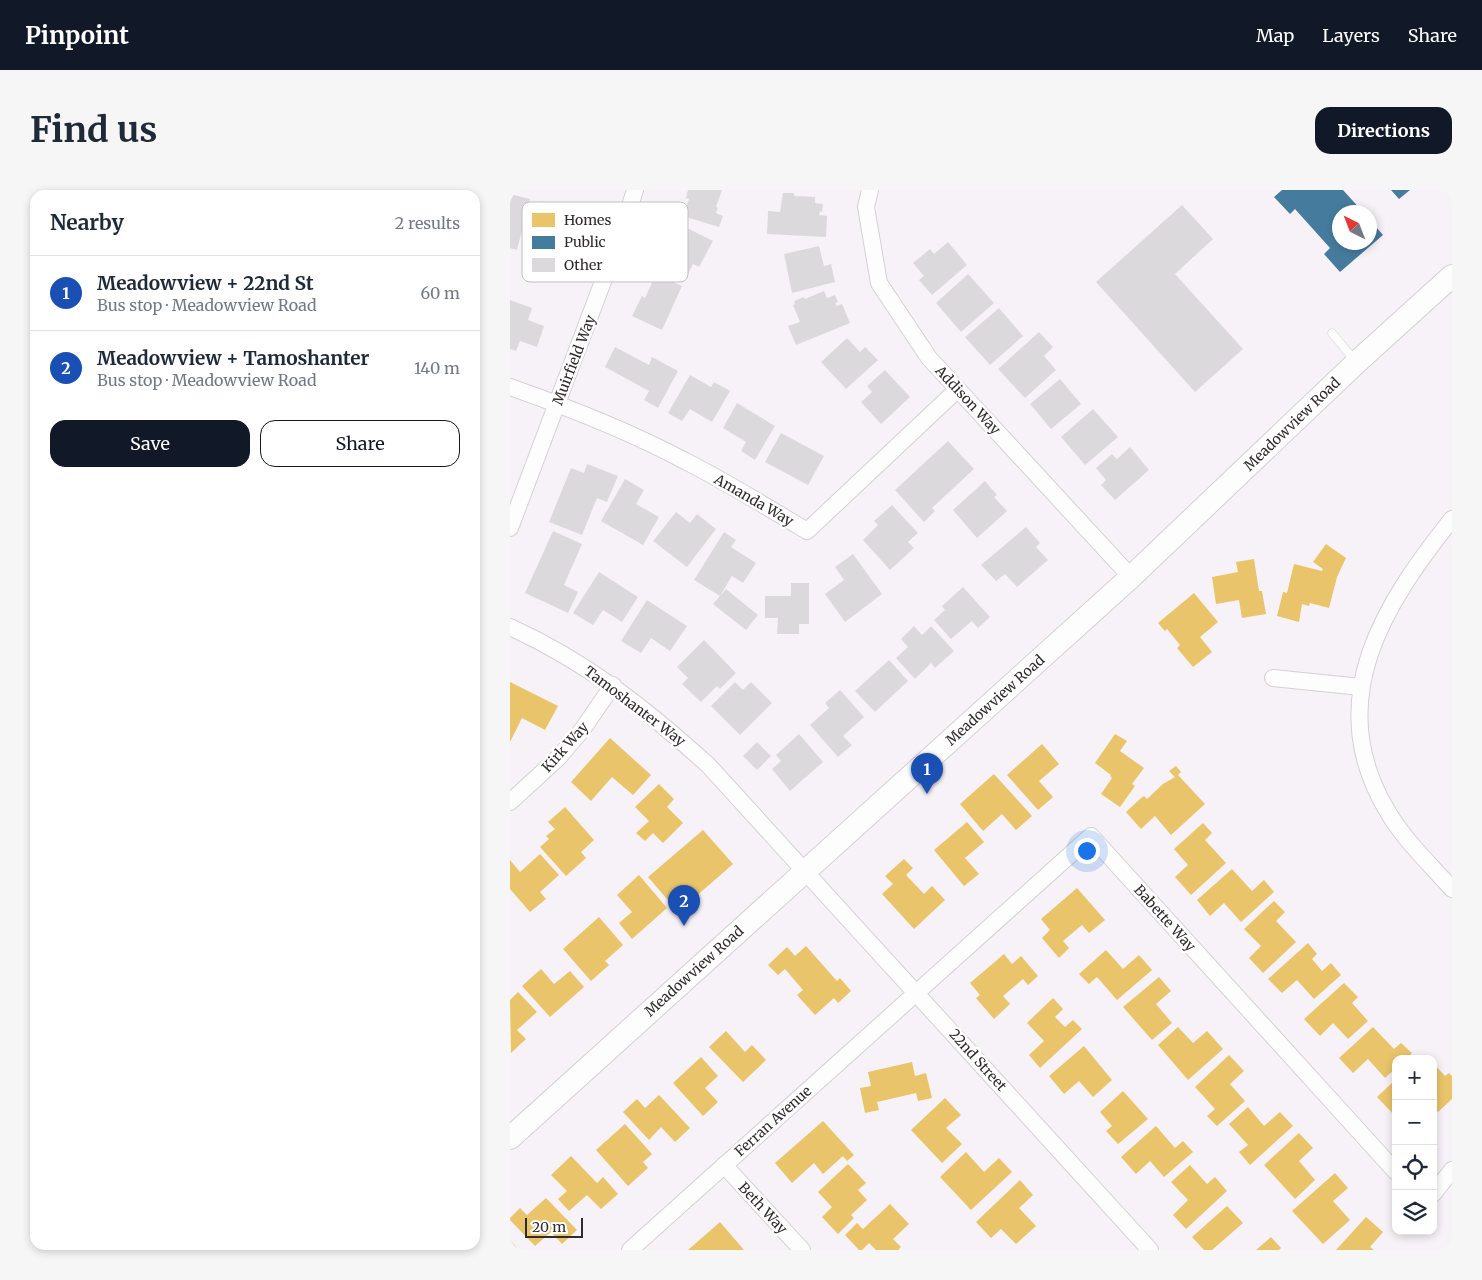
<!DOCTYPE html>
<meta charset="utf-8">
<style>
body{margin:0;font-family:Merriweather,serif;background:#f6f6f7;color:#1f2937}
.controls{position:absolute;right:15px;bottom:15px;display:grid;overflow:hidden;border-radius:10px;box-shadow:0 2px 8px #0003}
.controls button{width:45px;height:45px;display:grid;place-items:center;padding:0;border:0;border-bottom:1px solid #e0e1e3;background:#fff;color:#1f2937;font:25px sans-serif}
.compass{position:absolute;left:822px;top:15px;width:45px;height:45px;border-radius:50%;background:#fff;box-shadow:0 2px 8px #0003;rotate:318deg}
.scale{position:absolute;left:15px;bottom:12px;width:58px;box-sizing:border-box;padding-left:5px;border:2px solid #2f2b2e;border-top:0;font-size:14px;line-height:18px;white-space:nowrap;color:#2f2b2e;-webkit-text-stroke:4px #fff;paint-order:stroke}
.you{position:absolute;left:576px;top:660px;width:18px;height:18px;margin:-12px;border:4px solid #fff;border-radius:50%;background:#1a73e8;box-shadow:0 0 0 8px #1a73e833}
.badge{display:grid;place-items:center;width:32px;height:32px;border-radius:50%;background:#111827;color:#fff;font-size:16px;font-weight:700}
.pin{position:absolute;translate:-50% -41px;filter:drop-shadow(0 1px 2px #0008)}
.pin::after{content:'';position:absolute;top:26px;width:18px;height:15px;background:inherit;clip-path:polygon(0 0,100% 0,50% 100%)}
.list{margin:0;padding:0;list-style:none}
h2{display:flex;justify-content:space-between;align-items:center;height:65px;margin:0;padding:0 20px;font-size:21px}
h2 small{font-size:16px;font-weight:400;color:#747a83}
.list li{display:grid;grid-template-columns:32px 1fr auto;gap:15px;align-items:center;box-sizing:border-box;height:75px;padding:0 20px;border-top:1px solid #e0e1e3}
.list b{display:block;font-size:19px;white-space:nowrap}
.list p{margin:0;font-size:16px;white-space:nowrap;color:#747a83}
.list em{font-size:16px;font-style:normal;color:#747a83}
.actions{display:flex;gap:10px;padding:15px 20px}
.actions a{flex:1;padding:11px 0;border:1px solid #111827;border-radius:15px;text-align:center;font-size:18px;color:#111827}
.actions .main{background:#111827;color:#fff}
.icon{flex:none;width:28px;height:28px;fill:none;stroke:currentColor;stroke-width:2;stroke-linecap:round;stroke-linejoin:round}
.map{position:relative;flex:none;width:942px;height:1060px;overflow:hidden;border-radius:15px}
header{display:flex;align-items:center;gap:30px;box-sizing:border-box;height:70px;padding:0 25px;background:#111827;color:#fff}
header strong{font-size:24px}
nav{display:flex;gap:28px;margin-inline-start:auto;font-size:18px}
.intro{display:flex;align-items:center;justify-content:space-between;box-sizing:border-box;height:120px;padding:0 30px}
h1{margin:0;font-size:35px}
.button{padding:12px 22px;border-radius:15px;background:#111827;color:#fff;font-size:18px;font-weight:700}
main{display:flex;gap:30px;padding:0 30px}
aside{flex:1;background:#fff;border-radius:15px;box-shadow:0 2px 8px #0003}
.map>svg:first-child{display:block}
</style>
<header>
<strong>Pinpoint</strong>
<nav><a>Map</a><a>Layers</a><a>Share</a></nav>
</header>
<div class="intro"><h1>Find us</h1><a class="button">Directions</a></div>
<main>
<aside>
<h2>Nearby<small>2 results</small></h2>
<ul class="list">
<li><span class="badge" style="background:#1a4fb4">1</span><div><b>Meadowview + 22nd St</b><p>Bus stop · Meadowview Road</p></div><em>60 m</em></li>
<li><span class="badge" style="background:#1a4fb4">2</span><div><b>Meadowview + Tamoshanter</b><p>Bus stop · Meadowview Road</p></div><em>140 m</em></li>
</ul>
<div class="actions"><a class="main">Save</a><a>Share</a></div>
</aside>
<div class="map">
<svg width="942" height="1060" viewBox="0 0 942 1060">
<rect width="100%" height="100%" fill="#f7f2f7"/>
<path fill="#e9c46a" d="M816 354 836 368 827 387 819 418 800 413 799 416 792 414 789 432 767 426 773 402 777 403 784 374 812 381 813 379 803 372Z
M744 369 749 401H752L756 424 732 428 729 410 706 414 702 387 728 382 726 372Z
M684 403 708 432 690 447 702 462 683 477 667 458 670 455 657 439 655 441 648 433Z
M0 492 48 516 35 540 12 528 0 552Z
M605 544 617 551 610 561 634 578 622 594 625 596 610 617 591 604 602 588 600 586 601 585 585 573Z
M100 548 141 585 123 605 102 587 81 611 61 592Z
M532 554 549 574 529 591 543 607 528 620 497 585Z
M666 576 671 582 668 585 695 614 661 645 645 626 631 639 616 622 630 609 634 606 637 609 653 594 665 587 659 581Z
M484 584 522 626 506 640 492 624 473 641 450 614Z
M149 594 164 609 157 617 173 633 153 653 143 643 135 651 126 643 139 631 125 617Z
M55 617 84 650 71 662 76 668 56 686 30 657 39 649 36 646 45 639 38 632Z
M457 632 474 652 455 668 469 684 454 696 424 660Z
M693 633 702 643 695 650 716 673 681 705 665 687 678 675 664 659Z
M193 640 223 674 176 715 171 709 163 716 138 687Z
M30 664 49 685 30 702 36 709 20 722 0 699V670L10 682Z
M394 669 403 678 396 685 414 704 422 696 435 710 404 739 372 704 383 694 375 686Z
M722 679 742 701 754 690 764 702 731 732 714 713 700 726 687 710Z
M129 685 157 718 122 749 109 733 122 722 107 705Z
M567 698 595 730 579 743 572 735 553 751 559 758 549 768 532 748 540 740 531 729Z
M764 711 775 722 766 731 786 752 753 783 739 768 751 756 734 739Z
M89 727 113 755 95 771 99 775 81 791 53 759Z
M798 753 807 764 802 769 812 781 821 773 831 785 804 809 787 790 772 803 758 789Z
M296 756 327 791 330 788 341 801 328 813 324 808 305 825 287 805 293 800 275 779 268 785 258 775 277 757 285 766Z
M596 760 613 779 629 765 642 780 607 810 587 787 579 794 569 784Z
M494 764 502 774 511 766 528 786 518 795 513 789 493 806 500 814 484 829 466 808 470 805 460 793Z
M31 779 44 794 60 781 74 797 40 827 12 796Z
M649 787 661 801 646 814 662 833 642 850 613 817Z
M834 793 848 807 842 813 858 831 838 849 823 833 810 846 794 829Z
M8 802 27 822 7 840 16 849 1 863 0 810Z
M543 808 553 819 545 827 555 837 563 830 572 839 530 878 519 865 534 851 517 833Z
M668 837 683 853 697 841 713 859 678 890 648 855Z
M863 837 884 859 891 853 902 863 896 869H886V878L875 888 858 869 843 883 829 868Z
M216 841 235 862 242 855 256 870 233 892 199 857Z
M574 856 602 890 583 907 569 891 554 904 539 886Z
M719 865 734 881 720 894 735 911 707 936 697 926 705 919 685 897Z
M191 867 208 886 195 898 208 912 193 926 163 893Z
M402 872 405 886 416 883 422 908 408 911 406 903 367 912 369 920 355 923 350 898 361 896 358 882Z
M923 873 935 886 939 883 942 886V909L928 922 923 916Z
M884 891 886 893V927L867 907Z
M613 901 638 929 608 954 596 941 602 936 590 922Z
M149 905 180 938 165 952 151 937 139 950 113 922 127 909 135 918Z
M435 908 451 925 436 938 452 954 432 973 401 940Z
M738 917 754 936 770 922 783 936 740 975 729 962 738 955 719 934Z
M313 931 344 965 337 971 333 966 313 984 304 973 282 993 265 973Z
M115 934 142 964 133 972 138 978 118 996 86 960Z
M646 936 665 958 673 951 683 962 654 987 640 971 626 984 611 967Z
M789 943 803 958 789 971 805 990 785 1009 754 975Z
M456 962 474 982 489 968 502 982 461 1020 430 987Z
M61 966 87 993 93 987 108 1004 91 1019 77 1005 59 1021 48 1009 57 1001 41 985Z
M338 974 356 993 348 1000 357 1010 341 1025 344 1028 328 1044 312 1027 322 1017 308 1002Z
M680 975 697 994 705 987 717 1001 676 1039 663 1025 678 1010 661 992Z
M825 983 838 998 823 1011 840 1030 813 1054 782 1021Z
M510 990 523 1005 509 1018 526 1036 506 1054 491 1039 481 1048 466 1032Z
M36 1008 67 1040 52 1054 41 1042 25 1056 0 1030V1028L10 1018 17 1025Z
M380 1014 399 1034 383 1049 391 1057 388 1060H366L359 1053 352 1060H349L335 1045 347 1033 353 1039Z
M717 1016 733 1033 702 1060H694L682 1047Z
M856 1027 873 1042 860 1057 864 1060H826Z
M210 1032 234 1060H178Z
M761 1047 771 1058 769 1060H746Z
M0 1050 9 1060H0Z"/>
<path fill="#457b9d" d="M772 0H833L853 22H829V52H859V29L873 45 830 82 814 64 820 58 785 19 780 24 764 7Z
M881 0H900L889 9Z"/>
<path fill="#dcd9dc" d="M178 0H212L206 17 208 18 206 23 213 26 209 37 173 26 179 9 176 8Z
M273 3H284V6L305 7V13L313 14 312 22 310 21 309 25 317 26 316 47 257 44 258 21 270 22Z
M0 4 20 9 7 60 0 58Z
M31 11 75 30 47 92 19 79 36 39 21 33Z
M672 15 703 49 665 84 733 159 685 202 586 92Z
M169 34 203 51 189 77 183 74 176 88 143 71 152 53 157 56Z
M438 52 457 75 422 105 409 90 414 86 403 73 420 59 424 64Z
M309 56 314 76 321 74 325 92 282 103 274 64Z
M146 84 172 96 152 140 122 126 132 106 135 108Z
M458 84 484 113 451 142 426 113Z
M314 101 317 108 325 105 328 112 325 113 327 116 332 114 340 133 286 155 278 136 290 132 283 115 285 114 284 111 294 107 295 109Z
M0 110 22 118 18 130 34 136 27 157 10 151 6 161 0 159Z
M489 118 513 146 480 175 455 147Z
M529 142 543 157 534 166 546 180 515 208 488 179Z
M337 148 350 162 355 157 368 170 336 199 311 172Z
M105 157 139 175 142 167 168 181 148 218 134 210 139 201 95 177Z
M375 180 400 207 371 234 351 212 362 202 357 196Z
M180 185 201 197 204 192 220 201 202 232 180 219 172 231 158 223Z
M550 189 571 214 541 239 520 214Z
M227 213 265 236 245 270 231 261 236 252 213 238Z
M583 219 608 247 575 275 551 247Z
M271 243 314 266 298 295 255 272Z
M438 251 464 279 422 318 425 321 414 332 385 300Z
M620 257 639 280 605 310 591 295 596 290 586 278 602 264 607 269Z
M77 274 108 286 97 312 87 308 72 345 39 332 61 278 74 283Z
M115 289 134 300 126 314 149 327 133 355 91 331Z
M475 291 487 305 484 307 497 321 467 348 443 320Z
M382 315 408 343 398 352 404 358 380 380 353 350 368 335 364 331Z
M166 322 180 333 187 324 206 339 177 377 143 351Z
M516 337 530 353 526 357 538 370 507 397 495 384 486 391 471 375Z
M43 341 72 354 54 395 68 402 58 423 15 403Z
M214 342 226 350 221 357 246 373 233 393 222 386 210 406 184 390Z
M343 364 372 404 335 432 315 404 334 390 325 377Z
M89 382 128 407 112 432 93 420 83 435 63 423Z
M281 393H299V434H289V444H267L268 428H255V406H281Z
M453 397 480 427 468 438 462 431 441 449 424 430 435 420 432 416Z
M216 399 248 425 236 440 203 414Z
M137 410 177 436 160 461 141 448 131 463 111 451Z
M404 436 412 445 421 436 444 461 425 478 421 473 405 489 386 468 398 457 391 449Z
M194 450 226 483 210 499 207 496 191 512 172 494 178 488 167 477Z
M379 470 398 491 365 522 345 501Z
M225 492 233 500 241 492 262 513 230 545 201 516Z
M330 500 354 527 333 546 342 555 328 567 300 535 319 518 315 513Z
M289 544 313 572 280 601 262 579 271 571 266 565Z
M247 552 261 566 247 580 233 566Z"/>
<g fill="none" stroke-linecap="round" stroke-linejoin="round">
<defs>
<path id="service" d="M822 143 845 171"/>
<path id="minor" d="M360 0 356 17 369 93 419 168 621 387
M0 197C60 218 119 241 175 271 217 292 257 317 297 341L448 199
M942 329C874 414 813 509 875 617 892 648 919 673 942 699
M0 338 112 41 125 0
M0 437C77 472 136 519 198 575L640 1060
M763 488 851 497
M0 612 49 567 72 540 103 495
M214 975 292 1060
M923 1004 942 980
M120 1060 581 646 886 982"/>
<path id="secondary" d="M0 948 621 387 847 172 942 86"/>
</defs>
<use href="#service" stroke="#d4d0d3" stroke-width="9"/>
<use href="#minor" stroke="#d4d0d3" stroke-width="18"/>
<use href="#secondary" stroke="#d4d0d3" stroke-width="24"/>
<use href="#service" stroke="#fefdfe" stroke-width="8"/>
<use href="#minor" stroke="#fefdfe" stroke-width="16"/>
<use href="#secondary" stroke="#fefdfe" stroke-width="22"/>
</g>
<g text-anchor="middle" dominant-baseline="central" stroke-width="5" stroke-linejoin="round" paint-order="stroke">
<g font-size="14" fill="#2f2b2e" stroke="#fff">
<text transform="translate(64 170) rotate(-69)">Muirfield Way</text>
<text transform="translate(458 210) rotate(47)">Addison Way</text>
<text transform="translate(782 234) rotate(-44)">Meadowview Road</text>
<text transform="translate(244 310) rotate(30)">Amanda Way</text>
<text transform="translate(485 510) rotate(-42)">Meadowview Road</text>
<text transform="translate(125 516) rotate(37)">Tamoshanter Way</text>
<text transform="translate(55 557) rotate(-48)">Kirk Way</text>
<text transform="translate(655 728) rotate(48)">Babette Way</text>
<text transform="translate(184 781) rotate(-42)">Meadowview Road</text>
<text transform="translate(468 870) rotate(48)">22nd Street</text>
<text transform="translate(263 931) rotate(-42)">Ferran Avenue</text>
<text transform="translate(253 1018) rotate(47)">Beth Way</text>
</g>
</g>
<rect x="12" y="12" width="166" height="80" rx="8" fill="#fff" stroke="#c1bfc0" stroke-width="1"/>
<rect x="22" y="23" width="23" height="14" fill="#e9c46a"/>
<rect x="22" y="46" width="23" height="13" fill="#457b9d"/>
<rect x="22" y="68" width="23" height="14" fill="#dcd9dc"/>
<g font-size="14" fill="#2f2b2e">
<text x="54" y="35">Homes</text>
<text x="54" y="57">Public</text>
<text x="54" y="80">Other</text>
</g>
</svg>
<div class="controls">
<button>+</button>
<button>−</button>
<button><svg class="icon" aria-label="locate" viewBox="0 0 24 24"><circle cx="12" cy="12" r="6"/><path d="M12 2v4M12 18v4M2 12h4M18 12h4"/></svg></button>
<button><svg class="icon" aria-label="layers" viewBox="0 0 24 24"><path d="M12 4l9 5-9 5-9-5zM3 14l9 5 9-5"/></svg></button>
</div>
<svg class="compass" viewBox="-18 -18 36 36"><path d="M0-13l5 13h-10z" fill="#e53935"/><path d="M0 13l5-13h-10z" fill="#747a83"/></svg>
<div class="scale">20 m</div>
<div class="you"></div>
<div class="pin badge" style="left:417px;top:604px;background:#1a4fb4">1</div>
<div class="pin badge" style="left:174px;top:736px;background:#1a4fb4">2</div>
</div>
</main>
